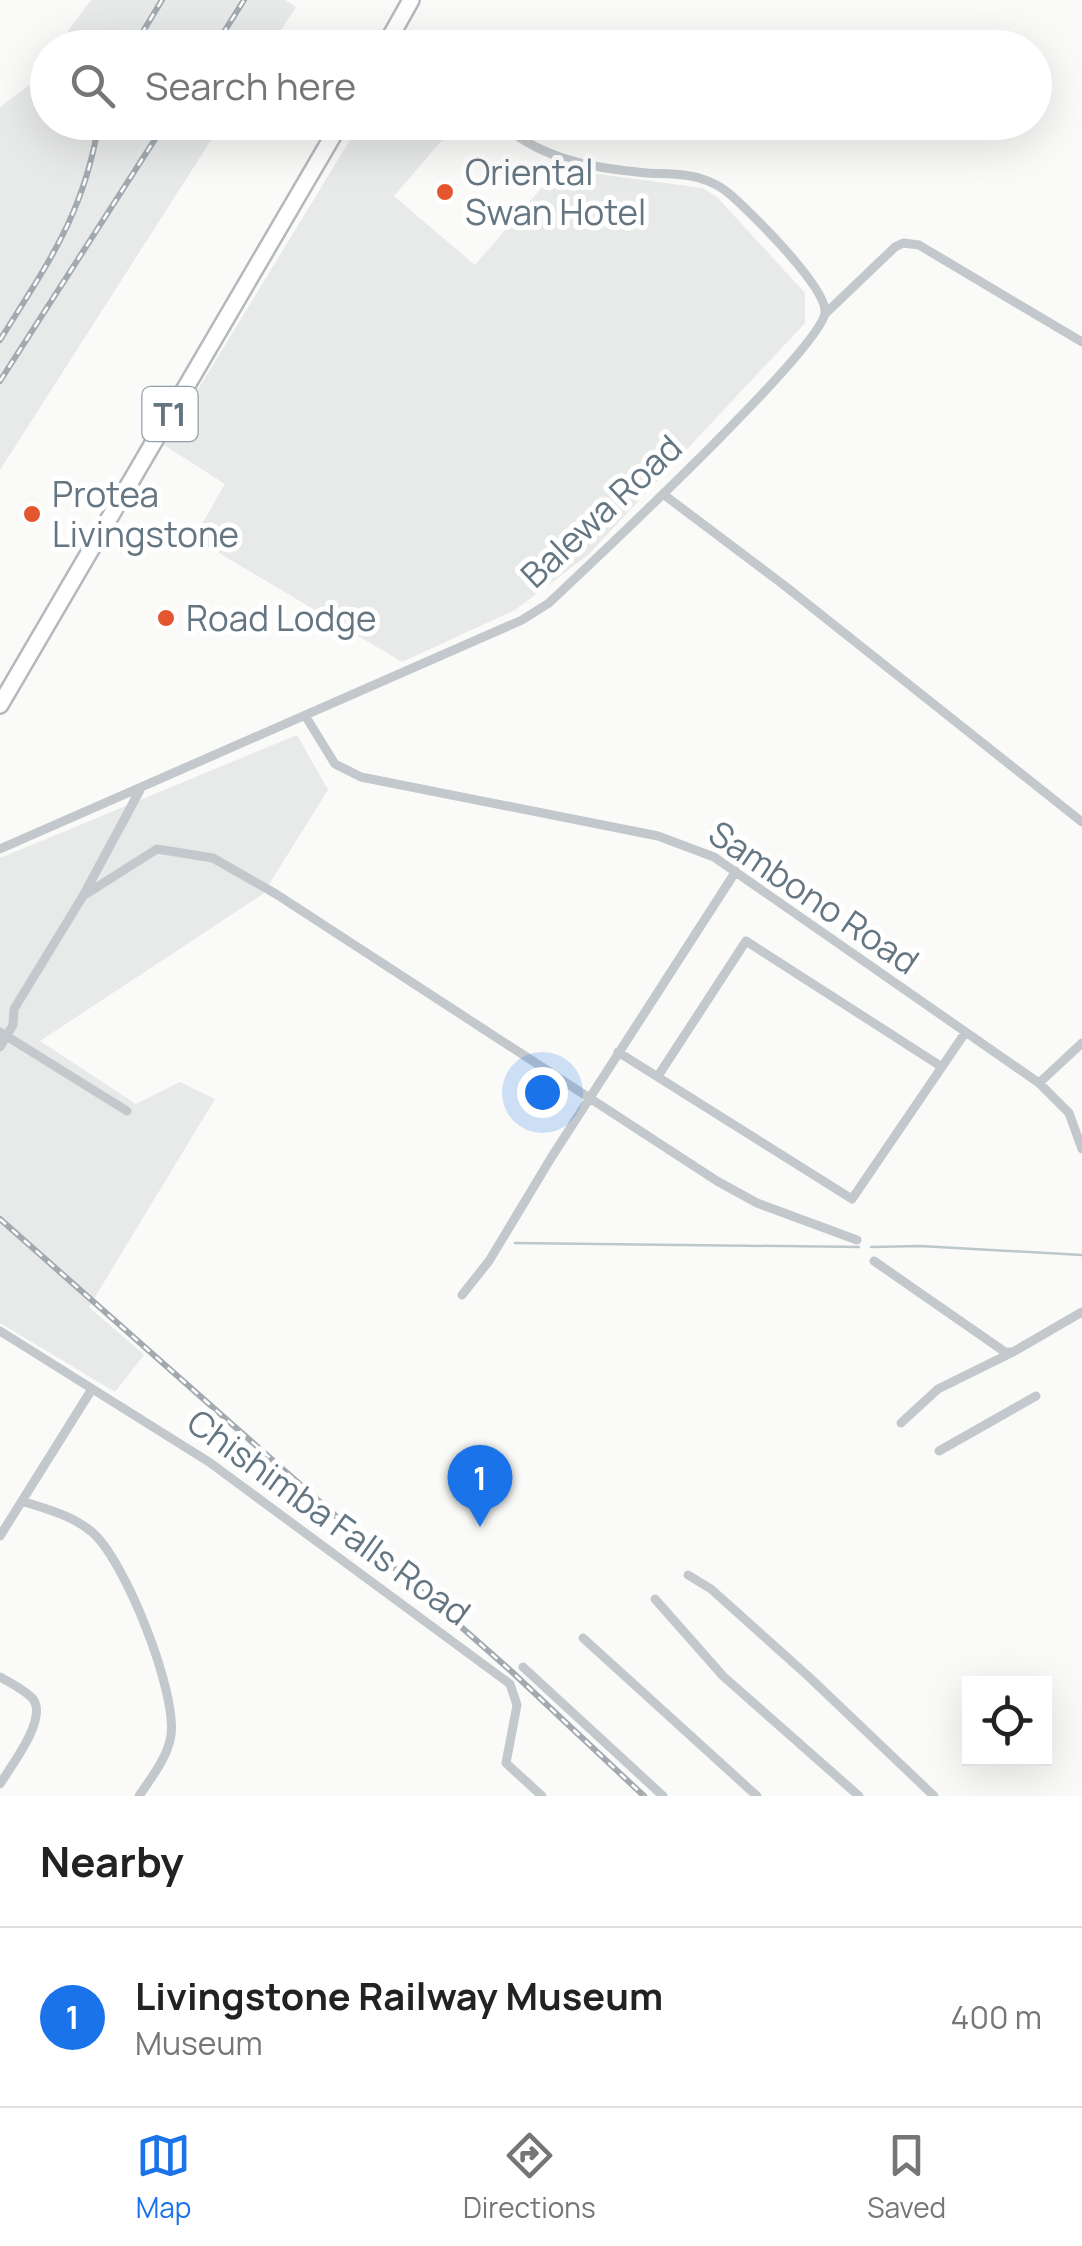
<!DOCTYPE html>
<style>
body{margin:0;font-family:Manrope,sans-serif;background:#f6f6f6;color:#222}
.controls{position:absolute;right:30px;bottom:30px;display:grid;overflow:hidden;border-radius:0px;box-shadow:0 10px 40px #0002}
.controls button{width:90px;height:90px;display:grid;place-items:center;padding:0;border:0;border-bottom:2px solid #e0e0e0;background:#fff;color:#222;font:50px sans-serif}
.you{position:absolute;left:542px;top:1092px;width:35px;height:35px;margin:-25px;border:8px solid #fff;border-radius:50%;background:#1a73e8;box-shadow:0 0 0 15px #1a73e833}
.badge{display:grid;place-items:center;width:65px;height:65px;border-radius:50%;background:#1a73e8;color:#fff;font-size:32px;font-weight:700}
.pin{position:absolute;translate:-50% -82px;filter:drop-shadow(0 2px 5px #0008)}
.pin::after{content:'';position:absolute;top:52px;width:35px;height:30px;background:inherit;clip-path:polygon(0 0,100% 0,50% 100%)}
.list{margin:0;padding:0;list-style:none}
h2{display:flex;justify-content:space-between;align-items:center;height:130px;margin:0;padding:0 40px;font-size:42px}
h2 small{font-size:32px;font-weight:400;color:#767676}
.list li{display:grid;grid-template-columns:65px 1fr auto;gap:30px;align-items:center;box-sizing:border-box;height:180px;padding:0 40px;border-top:2px solid #e0e0e0}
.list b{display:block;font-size:38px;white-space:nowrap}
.list p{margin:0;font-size:32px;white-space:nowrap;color:#767676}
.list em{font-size:32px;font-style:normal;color:#767676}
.icon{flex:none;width:55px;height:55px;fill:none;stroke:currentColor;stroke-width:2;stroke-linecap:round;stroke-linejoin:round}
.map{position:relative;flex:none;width:1082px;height:1796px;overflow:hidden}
.search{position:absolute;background:#fff;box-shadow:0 10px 40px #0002;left:30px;right:30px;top:30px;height:110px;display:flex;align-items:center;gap:25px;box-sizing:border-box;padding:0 35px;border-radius:55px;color:#767676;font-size:38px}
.sheet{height:310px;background:#fff}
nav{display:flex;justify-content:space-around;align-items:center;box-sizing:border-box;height:140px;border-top:2px solid #e0e0e0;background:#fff;font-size:28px;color:#767676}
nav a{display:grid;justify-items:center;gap:5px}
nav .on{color:#1a73e8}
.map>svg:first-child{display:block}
</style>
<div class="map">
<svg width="1082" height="1796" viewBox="0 0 1082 1796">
<rect width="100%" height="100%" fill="#fafaf8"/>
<path fill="#e8e9e9" d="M91 0H285L296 7 270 47H56Z
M47 59 48 122 222 123 0 470V107L29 85Z
M361 122 457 123 394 196 475 265 558 169 703 188 717 197 805 293V323L588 555 515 610 402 662 194 538 225 484 164 445Z
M297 735 328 790 263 894 40 1041 136 1104 180 1082 215 1099 89 1307 144 1355 115 1392 0 1323V858Z"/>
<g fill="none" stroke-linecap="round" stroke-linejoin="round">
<path stroke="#bbc7cb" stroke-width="2.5" d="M515 1243 859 1247
M871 1247 920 1246 1082 1255"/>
<defs>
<path id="highway" d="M384 48 411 0
M0 705 341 122"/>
</defs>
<use href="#highway" stroke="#b4b9bd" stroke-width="20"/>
<path stroke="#c3c8cc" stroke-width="9" d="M394 30 414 48
M825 314 895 247 903 243 919 245 1082 342
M663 494 785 586 1082 822
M306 717 335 764 361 777 658 836 714 857 1039 1083 1069 1113 1082 1149
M0 849 522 620 549 603C590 564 819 351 825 313 828 288 747 208 726 191 718 185 709 181 699 178 683 173 664 174 647 173 593 168 541 160 500 122
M83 896 157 849 213 858 276 894 717 1181 757 1203 857 1240
M0 1032 127 1111
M0 1047 13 1025 14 1009 83 896 140 790
M618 1052 852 1199 965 1033
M658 1076 746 941 942 1067
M1039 1083 1082 1043
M874 1261 1005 1352H1013L1082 1312
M462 1295 489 1261 551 1158 736 871
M0 1331 209 1462 510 1684 517 1705 506 1763 542 1796
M901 1423 938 1389 1011 1353
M939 1451 1036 1396
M22 1501C46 1509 72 1515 92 1532 125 1560 177 1692 171 1735 168 1757 151 1778 139 1796
M0 1536 92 1389
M688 1575 711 1589 808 1676 934 1796
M655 1599 723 1676 859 1796
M583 1638 757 1796
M523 1667 663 1796
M0 1677C11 1683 25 1690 33 1699 48 1719 11 1766 0 1784"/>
<use href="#highway" stroke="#fff" stroke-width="15"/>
<defs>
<path id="rail" d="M133 48 162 0
M214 48 244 0
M0 340C48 263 84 214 99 122
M0 381 166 122
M0 1219 511 1671 644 1796"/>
</defs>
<use href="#rail" stroke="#a2aab0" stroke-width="6"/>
<use href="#rail" stroke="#fff" stroke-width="2.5" stroke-dasharray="8" stroke-linecap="butt"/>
</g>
<g fill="#e4572e" stroke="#fff" stroke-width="4">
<circle cx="445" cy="192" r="10"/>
<circle cx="32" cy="514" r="10"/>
<circle cx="166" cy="618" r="10"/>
</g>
<g text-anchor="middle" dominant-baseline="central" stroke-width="10" stroke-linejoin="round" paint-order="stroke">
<rect fill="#fff" stroke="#939fa8" stroke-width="2.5" x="142.5" y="387" width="55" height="54" rx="8"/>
<g font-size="32" font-weight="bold" fill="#657683">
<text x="170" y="414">T1</text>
</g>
<g font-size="35" fill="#657683" stroke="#fff" text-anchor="start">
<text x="465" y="172">Oriental<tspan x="465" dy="40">Swan Hotel</tspan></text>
<text x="52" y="494">Protea<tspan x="52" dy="40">Livingstone</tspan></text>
<text x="186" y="618">Road Lodge</text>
</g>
<g font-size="35" fill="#657683" stroke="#fff">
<text transform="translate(601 511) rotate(-43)">Balewa Road</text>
<text transform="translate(814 897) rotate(34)">Sambono Road</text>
<text transform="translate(329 1517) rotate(36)">Chishimba Falls Road</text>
</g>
</g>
</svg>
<div class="controls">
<button><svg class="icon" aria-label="locate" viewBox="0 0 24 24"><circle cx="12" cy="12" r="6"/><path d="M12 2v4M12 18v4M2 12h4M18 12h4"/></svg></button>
</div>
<div class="you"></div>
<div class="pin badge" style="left:480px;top:1527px">1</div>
<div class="search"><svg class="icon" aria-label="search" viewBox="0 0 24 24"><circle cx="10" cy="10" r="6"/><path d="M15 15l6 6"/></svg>Search here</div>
</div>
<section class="sheet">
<h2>Nearby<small></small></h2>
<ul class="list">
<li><span class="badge">1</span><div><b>Livingstone Railway Museum</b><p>Museum</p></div><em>400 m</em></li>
</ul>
</section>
<nav>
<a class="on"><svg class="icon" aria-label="map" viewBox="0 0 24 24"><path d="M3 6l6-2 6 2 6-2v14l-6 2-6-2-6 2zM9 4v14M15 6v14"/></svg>Map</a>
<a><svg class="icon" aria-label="directions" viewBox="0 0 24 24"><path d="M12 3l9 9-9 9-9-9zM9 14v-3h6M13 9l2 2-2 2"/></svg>Directions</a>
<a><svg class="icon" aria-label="saved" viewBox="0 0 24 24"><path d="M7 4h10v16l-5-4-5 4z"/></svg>Saved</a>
</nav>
